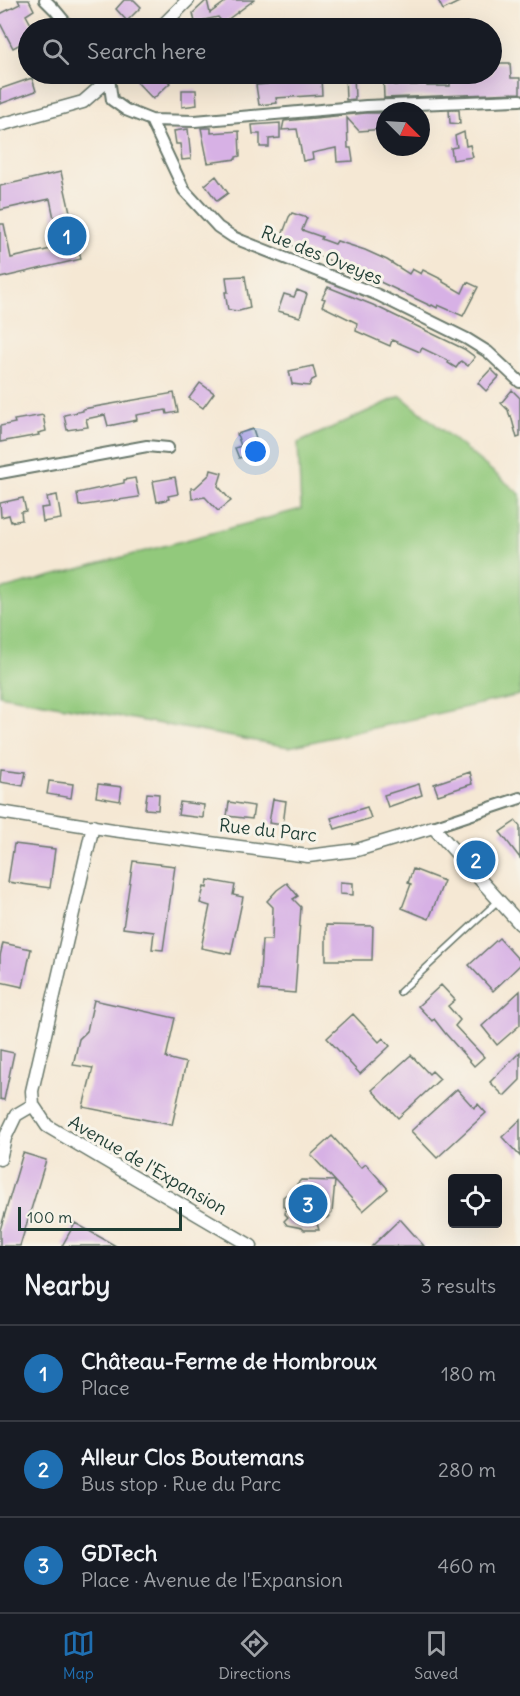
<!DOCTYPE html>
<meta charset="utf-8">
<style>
body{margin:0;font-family:Delius,sans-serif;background:#20242c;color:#f1f3f6}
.controls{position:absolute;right:18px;bottom:18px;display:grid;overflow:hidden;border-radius:6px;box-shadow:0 6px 24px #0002}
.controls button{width:54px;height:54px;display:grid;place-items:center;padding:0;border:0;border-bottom:2px solid #363941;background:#171b24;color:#f1f3f6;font:30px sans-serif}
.compass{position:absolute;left:376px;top:102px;width:54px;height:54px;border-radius:50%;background:#171b24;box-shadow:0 6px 24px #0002;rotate:114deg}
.scale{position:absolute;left:18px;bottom:15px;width:164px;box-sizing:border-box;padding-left:6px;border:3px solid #1f3d34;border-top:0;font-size:16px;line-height:21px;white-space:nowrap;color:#1f3d34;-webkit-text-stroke:4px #f7f3e8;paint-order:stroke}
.you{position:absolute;left:256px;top:452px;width:21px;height:21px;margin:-15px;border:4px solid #fff;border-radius:50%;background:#1a73e8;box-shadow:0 0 0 9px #1a73e833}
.badge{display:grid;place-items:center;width:39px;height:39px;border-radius:50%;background:#1f6fb2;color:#fff;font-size:20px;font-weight:700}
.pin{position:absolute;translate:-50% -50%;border:3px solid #fff;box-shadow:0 2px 6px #0006}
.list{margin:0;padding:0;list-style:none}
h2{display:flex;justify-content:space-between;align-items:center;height:78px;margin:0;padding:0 24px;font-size:26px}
h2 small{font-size:20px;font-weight:400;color:#9ea1a6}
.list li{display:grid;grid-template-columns:39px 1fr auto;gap:18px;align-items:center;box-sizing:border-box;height:96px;padding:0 24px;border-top:2px solid #363941}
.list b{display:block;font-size:22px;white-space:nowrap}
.list p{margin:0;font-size:20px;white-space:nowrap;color:#9ea1a6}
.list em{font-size:20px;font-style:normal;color:#9ea1a6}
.icon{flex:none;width:33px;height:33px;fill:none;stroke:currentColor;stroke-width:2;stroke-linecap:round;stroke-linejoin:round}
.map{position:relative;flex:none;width:520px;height:1246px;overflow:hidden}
.search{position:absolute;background:#171b24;box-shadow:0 6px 24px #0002;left:18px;right:18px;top:18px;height:66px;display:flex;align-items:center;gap:15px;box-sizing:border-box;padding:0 21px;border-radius:33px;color:#9ea1a6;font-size:22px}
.sheet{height:366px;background:#171b24}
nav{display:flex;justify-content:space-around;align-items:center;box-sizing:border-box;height:84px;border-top:2px solid #363941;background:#171b24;font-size:16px;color:#9ea1a6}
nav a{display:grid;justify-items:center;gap:3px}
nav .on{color:#1f6fb2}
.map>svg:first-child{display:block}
</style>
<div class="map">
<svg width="520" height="1246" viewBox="0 0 520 1246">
<rect width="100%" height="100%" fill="#f7f3e8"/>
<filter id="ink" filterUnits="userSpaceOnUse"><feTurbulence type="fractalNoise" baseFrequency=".0167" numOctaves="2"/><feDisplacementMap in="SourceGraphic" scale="12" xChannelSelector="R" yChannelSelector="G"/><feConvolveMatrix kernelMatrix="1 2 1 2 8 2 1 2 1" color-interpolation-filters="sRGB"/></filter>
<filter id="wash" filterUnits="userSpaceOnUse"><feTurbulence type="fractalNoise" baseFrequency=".008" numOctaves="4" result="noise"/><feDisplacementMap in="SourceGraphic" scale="24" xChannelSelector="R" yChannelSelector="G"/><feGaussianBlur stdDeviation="1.35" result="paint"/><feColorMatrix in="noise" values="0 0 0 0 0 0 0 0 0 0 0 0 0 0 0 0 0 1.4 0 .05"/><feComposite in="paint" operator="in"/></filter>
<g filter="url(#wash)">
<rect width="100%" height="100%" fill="#f5e8d4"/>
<path fill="#92c97c" stroke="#588358" stroke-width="1.5" d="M401 396 520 494V695L289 747 0 695V590L301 509 298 443Z"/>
<g id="blocks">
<path fill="#d7b1e5" d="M18 0H29L34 10 26 15 33 28H28V40L13 48 0 23V14L20 4Z
M124 0H134L141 7 127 21 116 9Z
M207 0 210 13 228 0H254L223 23 218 17 204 20 205 25 196 27 193 13Z
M438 0H463L443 10Z
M53 19 61 28H39Z
M493 63H510L511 78H520V93L384 98 383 74H395V85H417L416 77H426L427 86H450V76L492 74Z
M142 74H161L170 83 153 99 135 80Z
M297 74H309V79L321 78 322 95 276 98 277 103 259 105 256 85 267 84 266 78Z
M345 74H354L355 99 346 100Z
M32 78 36 91 0 104V89Z
M182 90H196L197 105 182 107Z
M449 110H459L460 124 450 123Z
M366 113H385V129L359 131 347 118 348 148H351L353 161 337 162 336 148 312 153 313 159 303 161 297 129 282 130 284 121Z
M280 123V138L269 139V147H260V134H253L252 125Z
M201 128H211V133L239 131 240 156 236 157V159L208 163Z
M188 129 191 159 182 160 180 144H176L174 131Z
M464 132 466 146 470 145 473 157 453 160 451 148 457 147 455 136Z
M61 172 70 212 78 215 79 222 74 228 81 259 0 278V224H4L11 258 60 247 50 199 0 210V186Z
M216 176 228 193 217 201 205 185Z
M292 213 307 218 302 230 322 237 321 239 335 244 337 241 365 250 387 260 409 274 412 269 421 274 423 270 443 280V282L462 293 467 282 478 287 463 316 438 305 437 308 432 305 431 306 359 272 280 241 289 217Z
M245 276 250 308 239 311 228 310 225 292H228L226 277Z
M328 287 373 305 464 349 475 357 468 366 461 361 456 368 448 363 449 361 422 348 420 352 392 340 390 346 356 331 357 323 322 306 325 299 322 298Z
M297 290 307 294 300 317 278 311 284 294 294 297Z
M313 366 316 378 312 380 309 386 292 384 289 371Z
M491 369 499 377 486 391 478 383Z
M200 383 214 393 203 408 189 398Z
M512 390 520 398V437L517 438 511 416 510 417 508 410 501 403Z
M174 393 178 412 167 414 166 410 136 415 137 420 108 426 105 415 86 419 88 427 67 430 64 415 83 411V409Z
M43 415 46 431 38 433 39 435 0 442V426L15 423 14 420Z
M253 429 259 447 256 448 258 452 239 458 235 448 241 446 237 434Z
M211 470 222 473 218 486 231 501 218 511 205 497 192 499 191 488H195L210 474Z
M175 477 178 494 168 496 169 499 157 502 153 481Z
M135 478 139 497 79 506 77 493 124 483V480Z
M57 495 61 519 43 522 41 508 49 507 47 497Z
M23 498 26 511 21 512 22 520 11 522 9 515 1 517 0 503Z
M1 769 26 772 23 786 0 782Z
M469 772 472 784 438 795 434 784Z
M49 781 73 784 71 798 47 794Z
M98 784 122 787 120 801 96 797Z
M419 784 422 795 388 807 384 795Z
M147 793 159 794 158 810 145 809Z
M273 799 286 801 283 825 269 823Z
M180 802 204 805 203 818 178 815Z
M229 802 254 806 252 819 227 816Z
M367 807 371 818 335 829 331 818Z
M516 821 520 826V858L500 832Z
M14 844 55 849 50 888 8 882Z
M133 861 175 866 163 950 152 949 154 932 123 928Z
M413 869 444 881 429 919 402 908 411 884 408 883Z
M208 880 235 885 233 895 243 897 231 954 201 948 210 906 200 903 204 887 207 888Z
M340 882 353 883V895L340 894Z
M287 883 298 896 293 899 301 907 295 993 259 990 262 940H272L273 907 267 901 277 890Z
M326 925 373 926 372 960H326Z
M499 938 520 961V965L493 991 469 965Z
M3 943 31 949 23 987 0 982V956Z
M441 985 455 1000 448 1006 460 1020 455 1026 484 1057 474 1066 445 1033 434 1019 432 1021 418 1006Z
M520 991V1025L497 1045 482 1026Z
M94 1000 175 1018 166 1058 186 1063 172 1125 83 1107 93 1068 73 1065 79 1039 87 1031Z
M353 1014 379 1042 383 1038 390 1046 360 1074 327 1038Z
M0 1050 14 1053 4 1100 0 1099Z
M520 1052V1080L504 1096 490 1082Z
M411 1055 429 1074 432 1071 440 1079 398 1118 372 1090Z
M457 1089 474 1108 478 1104 486 1113 437 1158 411 1131Z
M520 1120V1156L502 1137Z
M332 1136 361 1168 366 1164 388 1189 363 1211 311 1155Z
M23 1153 46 1160 20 1246H0V1230Z
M301 1180 335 1181 332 1213 327 1218 315 1217 319 1230H304L302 1228 287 1225 284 1221 288 1217 285 1214 286 1209 283 1206V1197L287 1194 298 1196 297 1184Z
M400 1219 424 1246H372Z
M75 1223 116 1246H62Z"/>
</g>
</g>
<g filter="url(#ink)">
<use href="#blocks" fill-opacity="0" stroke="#6a796c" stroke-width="1.5"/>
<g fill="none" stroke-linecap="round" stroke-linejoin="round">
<defs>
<path id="service" d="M400 992 498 901"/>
<path id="minor" d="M45 0 55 10 70 28
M105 74 109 78 112 100 126 110 151 120 195 121 366 106 520 100
M151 120 184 190 218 227 233 237 242 241 378 295 467 339 488 352 520 382
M0 473 147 446 168 448
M433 827 520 798"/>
<path id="tertiary" d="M160 28 188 0
M0 125 83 102 115 74
M0 812 113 830 308 856 357 850 433 827 520 924
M93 826 32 1091 33 1105 47 1126 251 1246
M0 1159 5 1138 16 1115 33 1105"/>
</defs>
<use href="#service" stroke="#6a796c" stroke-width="8"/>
<use href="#minor" stroke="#6a796c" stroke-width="14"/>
<use href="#tertiary" stroke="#6a796c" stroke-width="15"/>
<use href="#service" stroke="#fff" stroke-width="5"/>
<use href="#minor" stroke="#fff" stroke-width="10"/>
<use href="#tertiary" stroke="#fff" stroke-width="12"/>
</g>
</g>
<g text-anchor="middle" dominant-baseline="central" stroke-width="6" stroke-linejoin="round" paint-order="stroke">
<g font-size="18" fill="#1f3d34" stroke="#f7f3e8">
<text transform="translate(322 255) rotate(22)">Rue des Oveyes</text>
<text transform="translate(268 830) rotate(6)">Rue du Parc</text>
<text transform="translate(148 1165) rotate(30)">Avenue de l'Expansion</text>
</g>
</g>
</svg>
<div class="controls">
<button><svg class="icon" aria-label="locate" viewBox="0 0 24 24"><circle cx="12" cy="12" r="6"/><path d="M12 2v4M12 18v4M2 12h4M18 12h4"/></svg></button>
</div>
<svg class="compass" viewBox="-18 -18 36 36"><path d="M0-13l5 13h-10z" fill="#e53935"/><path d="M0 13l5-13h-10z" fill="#9ea1a6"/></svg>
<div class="scale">100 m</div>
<div class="you"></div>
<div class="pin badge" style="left:67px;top:236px">1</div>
<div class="pin badge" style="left:476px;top:860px">2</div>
<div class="pin badge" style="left:308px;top:1204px">3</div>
<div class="search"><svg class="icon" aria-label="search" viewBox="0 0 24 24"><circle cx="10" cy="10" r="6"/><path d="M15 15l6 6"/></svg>Search here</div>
</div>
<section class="sheet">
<h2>Nearby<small>3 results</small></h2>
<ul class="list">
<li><span class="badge">1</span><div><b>Château-Ferme de Hombroux</b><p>Place</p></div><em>180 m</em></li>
<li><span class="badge">2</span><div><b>Alleur Clos Boutemans</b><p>Bus stop · Rue du Parc</p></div><em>280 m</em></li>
<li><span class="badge">3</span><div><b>GDTech</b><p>Place · Avenue de l'Expansion</p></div><em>460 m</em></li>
</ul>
</section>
<nav>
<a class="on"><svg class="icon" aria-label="map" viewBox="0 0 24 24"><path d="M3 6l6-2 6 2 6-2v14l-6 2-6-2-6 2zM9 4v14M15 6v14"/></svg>Map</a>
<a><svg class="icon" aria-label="directions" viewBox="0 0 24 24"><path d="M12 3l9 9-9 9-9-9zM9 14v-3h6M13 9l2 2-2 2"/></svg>Directions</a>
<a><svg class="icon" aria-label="saved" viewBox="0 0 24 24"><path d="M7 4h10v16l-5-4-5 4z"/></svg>Saved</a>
</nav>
